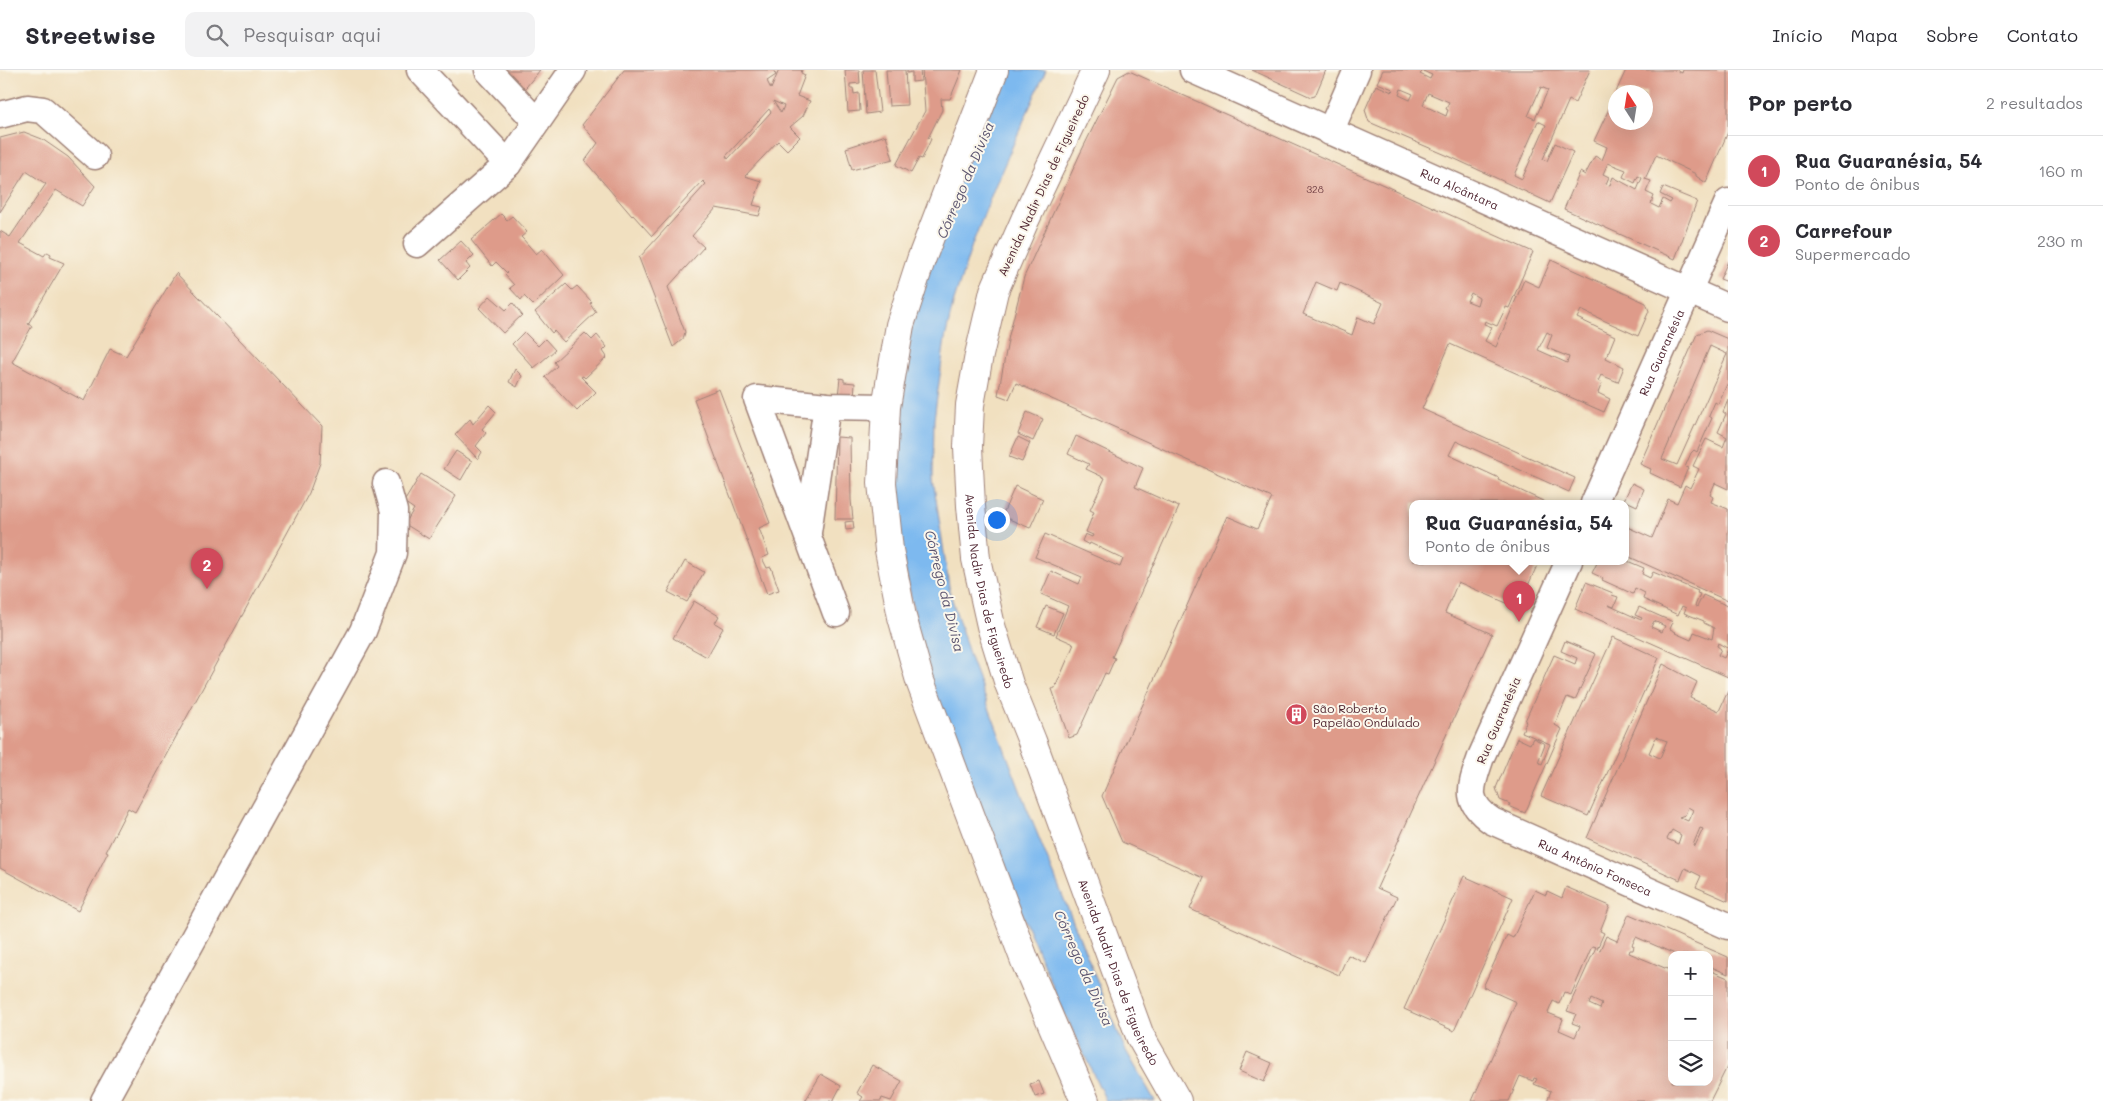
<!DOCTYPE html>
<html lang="pt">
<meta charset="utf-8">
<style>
body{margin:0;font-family:Mali,sans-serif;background:#f2f2f3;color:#2b2b33}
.controls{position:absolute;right:15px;bottom:15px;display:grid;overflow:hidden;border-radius:10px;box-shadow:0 5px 20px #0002}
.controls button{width:45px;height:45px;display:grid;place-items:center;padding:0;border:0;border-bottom:1px solid #e1e1e2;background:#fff;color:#2b2b33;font:25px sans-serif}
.compass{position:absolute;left:1608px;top:15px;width:45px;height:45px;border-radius:50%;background:#fff;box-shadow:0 5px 20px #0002;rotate:348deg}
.you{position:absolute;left:996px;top:449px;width:18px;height:18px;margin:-12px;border:4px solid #fff;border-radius:50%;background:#1a73e8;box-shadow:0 0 0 8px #1a73e833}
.badge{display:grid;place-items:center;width:32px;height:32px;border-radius:50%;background:#d1495b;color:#fff;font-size:16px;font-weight:700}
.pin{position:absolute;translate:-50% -41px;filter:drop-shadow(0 1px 2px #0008)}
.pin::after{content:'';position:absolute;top:26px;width:18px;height:15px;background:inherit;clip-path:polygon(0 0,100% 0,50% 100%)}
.popup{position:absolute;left:1409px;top:430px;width:220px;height:65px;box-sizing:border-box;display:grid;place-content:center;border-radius:10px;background:#fff;filter:drop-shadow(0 1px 4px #0005);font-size:16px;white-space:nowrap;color:#7c7c81}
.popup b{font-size:19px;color:#2b2b33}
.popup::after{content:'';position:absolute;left:50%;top:100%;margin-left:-10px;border:10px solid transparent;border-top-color:#fff}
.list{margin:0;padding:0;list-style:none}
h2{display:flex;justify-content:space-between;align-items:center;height:65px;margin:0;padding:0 20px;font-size:21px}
h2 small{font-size:16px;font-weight:400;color:#7c7c81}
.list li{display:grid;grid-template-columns:32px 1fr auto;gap:15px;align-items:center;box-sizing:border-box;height:70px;padding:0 20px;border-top:1px solid #e1e1e2}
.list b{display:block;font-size:19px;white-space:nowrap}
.list p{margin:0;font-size:16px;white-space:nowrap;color:#7c7c81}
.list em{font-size:16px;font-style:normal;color:#7c7c81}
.icon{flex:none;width:28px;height:28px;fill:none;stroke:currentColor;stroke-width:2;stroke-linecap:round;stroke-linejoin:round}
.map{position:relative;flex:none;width:1728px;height:1031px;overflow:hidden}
header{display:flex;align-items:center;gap:30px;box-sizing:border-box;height:70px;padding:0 25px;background:#fff;border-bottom:1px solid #e1e1e2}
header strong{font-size:24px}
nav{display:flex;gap:28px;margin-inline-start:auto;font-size:18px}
.search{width:350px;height:45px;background:#f2f2f3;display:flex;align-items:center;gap:12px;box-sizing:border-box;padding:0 18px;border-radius:10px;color:#7c7c81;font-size:19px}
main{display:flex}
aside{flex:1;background:#fff}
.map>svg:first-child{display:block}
</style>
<header>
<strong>Streetwise</strong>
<div class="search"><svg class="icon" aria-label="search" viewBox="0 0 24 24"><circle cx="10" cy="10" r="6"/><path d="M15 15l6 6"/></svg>Pesquisar aqui</div>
<nav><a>Início</a><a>Mapa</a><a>Sobre</a><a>Contato</a></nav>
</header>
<main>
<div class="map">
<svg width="1728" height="1031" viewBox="0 0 1728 1031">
<rect width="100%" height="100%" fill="#fbf7ec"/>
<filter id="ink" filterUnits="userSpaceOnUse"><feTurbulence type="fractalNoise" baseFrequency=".02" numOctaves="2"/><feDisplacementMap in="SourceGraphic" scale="10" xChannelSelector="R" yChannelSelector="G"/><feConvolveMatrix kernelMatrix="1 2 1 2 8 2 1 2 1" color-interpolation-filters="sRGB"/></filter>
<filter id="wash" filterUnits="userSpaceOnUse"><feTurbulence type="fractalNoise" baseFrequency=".0096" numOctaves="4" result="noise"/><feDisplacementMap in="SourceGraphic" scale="20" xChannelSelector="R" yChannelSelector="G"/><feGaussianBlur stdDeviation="1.12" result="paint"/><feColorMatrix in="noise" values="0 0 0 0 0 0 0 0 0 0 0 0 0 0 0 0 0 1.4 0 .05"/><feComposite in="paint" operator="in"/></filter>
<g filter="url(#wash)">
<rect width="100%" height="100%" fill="#f1e0c0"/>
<path fill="#7db9ef" stroke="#646c8d" d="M1007 0H1046L995 116 972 175 953 234 945 269 934 349 933 409 950 523 971 590 1026 736 1125 979 1155 1031H1106L1064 942 1009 814 926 603 894 442 900 297 944 144Z"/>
<g id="blocks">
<path fill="#de9b8a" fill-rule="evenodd" d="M502 0H540L522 22Z
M624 0H773L776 5 767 11 771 19 779 0H802L801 3 805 5 797 26 810 31 803 46 790 57 800 67 787 80 778 71 745 106 761 111 753 135 762 137 759 146 716 138 692 166 704 177 668 217 685 262 683 269 673 277 639 188 706 114 703 111 652 166 633 145 632 146 585 91 598 73 582 55ZM773 31 784 36 781 43ZM769 39 771 42 728 89 726 86Z
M845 0H859L860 13 850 14V18H853L854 24 859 23 860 41 848 42Z
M863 0H875L880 42 866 44Z
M886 0H905L907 35 889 36Z
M907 0H920L921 11 912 12V2L907 3Z
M922 0H962L950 29H941L942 40 928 68 931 69 922 89 919 88 911 103 896 95 925 41Z
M1252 0H1326L1315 26 1311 27Z
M1383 0H1590L1575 33 1569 30 1543 89 1547 91 1555 73 1573 82 1550 133 1453 88 1369 52 1365 40 1376 15 1392 22 1393 19 1377 13ZM1423 1 1432 5 1430 9 1420 4ZM1541 17 1548 20 1535 49 1528 46ZM1401 19 1413 24 1410 30 1399 25ZM1428 23 1449 32 1446 39 1448 40 1446 46 1423 35ZM1538 51 1546 55 1522 109 1514 105Z
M1626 0H1676L1682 3 1683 0H1728V62L1706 113 1696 106V104L1656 85 1645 109 1651 111 1646 122 1654 126 1651 134 1659 138 1663 129 1670 133 1672 130 1660 124 1663 117 1697 131 1675 189 1564 139 1580 102 1585 105 1595 86 1602 90 1605 83 1607 77 1594 71 1616 24V52H1646V22H1616ZM1608 93 1626 100 1623 107 1635 113 1638 106 1642 108 1637 120 1613 107 1610 115 1606 114 1609 107 1603 104Z
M1129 1 1533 182 1509 238 1506 237 1497 256 1485 251 1484 254 1492 257 1485 271 1496 277 1524 210 1539 217 1551 190 1646 233 1649 241 1638 266 1581 240 1577 248 1615 266 1606 288 1624 297 1618 312 1601 305 1598 311 1602 313 1598 323 1610 329 1604 342 1450 274 1422 339 1575 408 1569 422 1456 371 1449 385 1499 408 1498 410 1545 432 1544 433H1413V491H1539L1518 538 1458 512 1445 543 1492 564 1377 818 1397 827 1366 893 1348 885 1339 905 1190 839 1204 808 1122 772 1102 726 1227 446 1257 459 1272 428 1016 313 1009 329 998 325 1009 265 1024 207 1080 84 1118 7ZM1316 212 1337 221 1340 213 1383 233 1374 254 1358 247 1352 265 1303 244ZM1471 223 1479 228 1477 235 1467 231ZM1547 262 1552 265 1547 278 1569 287 1567 293 1538 280Z
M24 62 42 69 68 87 95 116 82 136 56 120 20 173 44 186 47 182 51 184 50 187 64 193 28 254 32 256 12 292 84 331 110 279 126 286 176 203 322 356 320 393 309 423 135 742 128 738 106 781 108 782 78 841 0 798V161L10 167 46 114 26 101 0 142V68Z
M886 65 893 89 852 100 846 78Z
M501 144 507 150 512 146 527 162 521 167 523 169 536 184 542 179 564 205 533 235 524 226 521 230 510 218 514 215 505 205 507 203 496 192 492 196 471 170Z
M461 171 474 185 466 193 470 198 458 210 440 190Z
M1728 191V212L1720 209Z
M566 214 572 220 577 216 592 232 590 233 596 242 564 272 554 261 552 263 535 242Z
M490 226 506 240 513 233 522 245 503 263 479 238Z
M1707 260 1728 269V312L1718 334 1715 332 1709 346 1712 348 1697 382 1694 380 1691 383 1685 397 1688 398 1680 417 1650 403 1651 399 1640 394 1697 264ZM1710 276 1727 284 1677 395 1662 389Z
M524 262 538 276 545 269 555 280 534 298 512 274Z
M585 263 592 270 597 265 607 277 603 281 607 287 585 308 583 306 581 307 596 322 577 341 545 307 557 296 554 292Z
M515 299 522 306 517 317 509 312Z
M840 308 844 309V312L855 313 854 327 838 326Z
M719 319 770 453 759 458 769 485 762 488 767 498 771 497 779 520 767 524 694 329Z
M1728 330V419L1715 413 1710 425 1713 427 1711 432 1728 439V531L1625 485V456L1652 468 1668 429 1677 433 1685 415 1690 418 1699 399 1693 396 1706 369 1723 377 1727 367 1718 362 1726 344 1723 342Z
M489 335 496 342 482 359 486 363 476 376 482 382 478 389 455 365 470 349 473 354Z
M1027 342 1043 349 1033 371 1018 364Z
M1076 366 1143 398 1135 417 1179 437 1112 587 1115 588 1108 604 1105 603 1077 665 1069 668 1052 619 1055 618 1074 574 1056 566 1068 536 1041 524 1051 501 1079 514 1082 507 1035 487 1045 464 1120 497 1123 489 1090 473 1089 475 1082 471 1085 464 1092 467 1093 465 1086 462 1094 442 1090 440 1105 408 1086 399 1089 394 1068 384Z
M837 367 850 368 851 430 853 449H835Z
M1018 367 1030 373 1022 392 1009 387Z
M456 381 472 391 461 410 444 399Z
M421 404 456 426 429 469 405 454 414 439 404 432Z
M1632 413 1644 419 1637 436 1624 430Z
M1015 416 1043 429 1030 458 1002 446Z
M853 451 854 459 846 460 845 452Z
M1625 490 1644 498 1642 504 1650 508 1653 502 1698 521 1697 523 1700 524 1695 536 1697 537 1703 525 1728 536V576L1727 578 1718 573 1717 576 1721 579 1718 585 1724 588 1728 579V607L1575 539 1586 512 1613 523 1612 525 1618 527 1614 537 1608 535 1641 550 1642 548 1635 545 1639 537 1673 552 1670 559 1676 562 1675 563 1691 570 1694 562 1712 569 1714 558 1704 553V551L1684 543 1686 538 1682 536 1678 545 1643 529 1645 523 1635 518 1633 524 1602 510 1603 508 1592 503 1598 491ZM1654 551 1665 556 1662 562 1651 557Z
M685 491 704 502 687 532 668 522Z
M694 531 719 546 715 553 723 558 707 587 673 568Z
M1046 536 1063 543 1054 564 1037 557Z
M1613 567 1659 588 1588 746 1541 726Z
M1565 571 1596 584 1575 630 1567 627 1555 655 1562 659 1525 743 1509 736 1510 734 1500 730 1496 718 1517 668 1530 674 1533 668 1545 674 1538 692 1542 694 1550 674 1522 662 1526 652 1525 651 1554 585 1575 594 1577 588 1561 581Z
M1663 594 1697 612 1690 628 1719 641 1728 621V831L1696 817 1701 806 1685 798 1680 810 1587 768ZM1656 667 1667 671 1660 688 1649 683ZM1688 737 1693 740 1688 751 1679 747 1685 745ZM1700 758 1703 759 1695 776 1693 775ZM1672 760 1681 765 1678 774 1667 769Z
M1464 806 1513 828 1454 961 1404 939Z
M1566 817 1610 836 1600 861 1604 863 1597 879 1600 880 1606 866 1617 871 1629 844 1728 887V904L1709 896V885H1677L1636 867 1632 875 1634 876 1633 880H1630L1629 883 1672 901V1012H1709V900L1728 908V995L1710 1031H1547L1551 1021 1534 1014 1537 1009 1534 1008 1533 1011 1520 1006 1509 1031H1472L1516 932 1483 917 1507 865 1513 868 1535 820 1546 825 1547 821 1562 828ZM1592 876 1596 877 1567 941 1576 944 1572 953 1580 956 1575 967 1559 960 1563 949 1548 943 1553 931 1559 934 1564 922 1571 925ZM1591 929 1602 934 1600 939 1589 934Z
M1247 982 1272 993 1264 1012 1239 1001Z
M872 995 902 1011 891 1031 882 1028 881 1031H860L863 1027 857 1023Z
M821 1004 841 1016 833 1031H805Z
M1039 1011 1044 1024 1035 1027 1030 1014Z"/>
</g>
</g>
<g filter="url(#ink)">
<use href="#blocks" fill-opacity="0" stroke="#9e8076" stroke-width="1"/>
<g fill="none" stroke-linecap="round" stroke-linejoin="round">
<defs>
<g id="minor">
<path d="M420 0 508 94"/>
<path d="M488 0 536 51"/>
<path id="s1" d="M1193 0 1728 238"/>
<path d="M0 45 27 38 43 40 95 86"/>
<path d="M1330 62 1357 0"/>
<path d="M417 174 508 94 573 0"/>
<path id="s2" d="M1594 433 1728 132"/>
<path d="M808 462 827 336"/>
<path id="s3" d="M1569 491 1481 687C1471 717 1463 731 1492 751L1728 856"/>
<path d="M836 543 757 329 827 336 886 337"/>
<path d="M104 1031 363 561 393 483 394 441 386 413"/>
</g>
<g id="major">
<path d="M994 0 921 190 900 255 886 337 882 413 889 480 902 547 920 611 1025 891 1085 1031"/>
<path id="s4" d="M1096 0 1025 150 994 221 979 285 970 335 968 377 971 436 976 489 991 556 1009 614 1032 671 1140 966 1177 1031"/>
</g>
</defs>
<use href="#minor" stroke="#9e8076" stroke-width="29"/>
<use href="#major" stroke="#9e8076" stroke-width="30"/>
<use href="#minor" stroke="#fff" stroke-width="26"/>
<use href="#major" stroke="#fff" stroke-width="28"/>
</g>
</g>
<defs>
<symbol id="building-disc" viewBox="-11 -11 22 22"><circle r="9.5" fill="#d1495b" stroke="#fbf7ec"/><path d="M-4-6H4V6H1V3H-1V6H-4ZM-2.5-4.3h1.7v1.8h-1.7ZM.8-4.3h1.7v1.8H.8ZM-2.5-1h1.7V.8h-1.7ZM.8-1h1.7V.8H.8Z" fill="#fff"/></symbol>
</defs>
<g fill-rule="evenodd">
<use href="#building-disc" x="1284" y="632" width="25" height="25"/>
</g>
<g text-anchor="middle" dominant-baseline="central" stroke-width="4" stroke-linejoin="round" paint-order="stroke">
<g font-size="10" fill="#6f3e43">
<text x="1315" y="119">328</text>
</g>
<g font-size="12" fill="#4a1f2b" stroke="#fbf7ec">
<text transform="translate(1043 115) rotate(-65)">Avenida Nadir Dias de Figueiredo</text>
<text stroke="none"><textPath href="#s1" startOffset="292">Rua Alcântara</textPath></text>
<text stroke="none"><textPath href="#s2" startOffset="165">Rua Guaranésia</textPath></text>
<text stroke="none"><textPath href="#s4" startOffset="548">Avenida Nadir Dias de Figueiredo</textPath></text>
<text transform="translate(1498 650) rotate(-67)">Rua Guaranésia</text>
<text stroke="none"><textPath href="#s3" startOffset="401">Rua Antônio Fonseca</textPath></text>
<text stroke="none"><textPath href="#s4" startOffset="952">Avenida Nadir Dias de Figueiredo</textPath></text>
</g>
<g font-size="12" fill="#4a1f2b" stroke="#fbf7ec" text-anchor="start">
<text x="1313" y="638">São Roberto<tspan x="1313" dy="14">Papelão Ondulado</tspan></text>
</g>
<g font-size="14" font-style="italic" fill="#5c5570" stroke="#fbf7ec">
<text transform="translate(965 110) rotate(-67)">Córrego da Divisa</text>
<text transform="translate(945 521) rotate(76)">Córrego da Divisa</text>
<text transform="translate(1084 898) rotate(66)">Córrego da Divisa</text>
</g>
</g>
</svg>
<div class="controls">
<button>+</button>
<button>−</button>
<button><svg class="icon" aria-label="layers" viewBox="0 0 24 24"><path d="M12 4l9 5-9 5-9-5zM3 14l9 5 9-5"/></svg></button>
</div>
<svg class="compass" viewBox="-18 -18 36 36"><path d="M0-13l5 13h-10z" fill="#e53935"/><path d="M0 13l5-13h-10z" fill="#7c7c81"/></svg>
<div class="you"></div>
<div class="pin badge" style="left:1519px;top:552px">1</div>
<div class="popup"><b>Rua Guaranésia, 54</b>Ponto de ônibus</div>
<div class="pin badge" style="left:207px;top:519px">2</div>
</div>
<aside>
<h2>Por perto<small>2 resultados</small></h2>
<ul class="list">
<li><span class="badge">1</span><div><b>Rua Guaranésia, 54</b><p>Ponto de ônibus</p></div><em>160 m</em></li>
<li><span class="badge">2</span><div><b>Carrefour</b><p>Supermercado</p></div><em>230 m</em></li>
</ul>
</aside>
</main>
